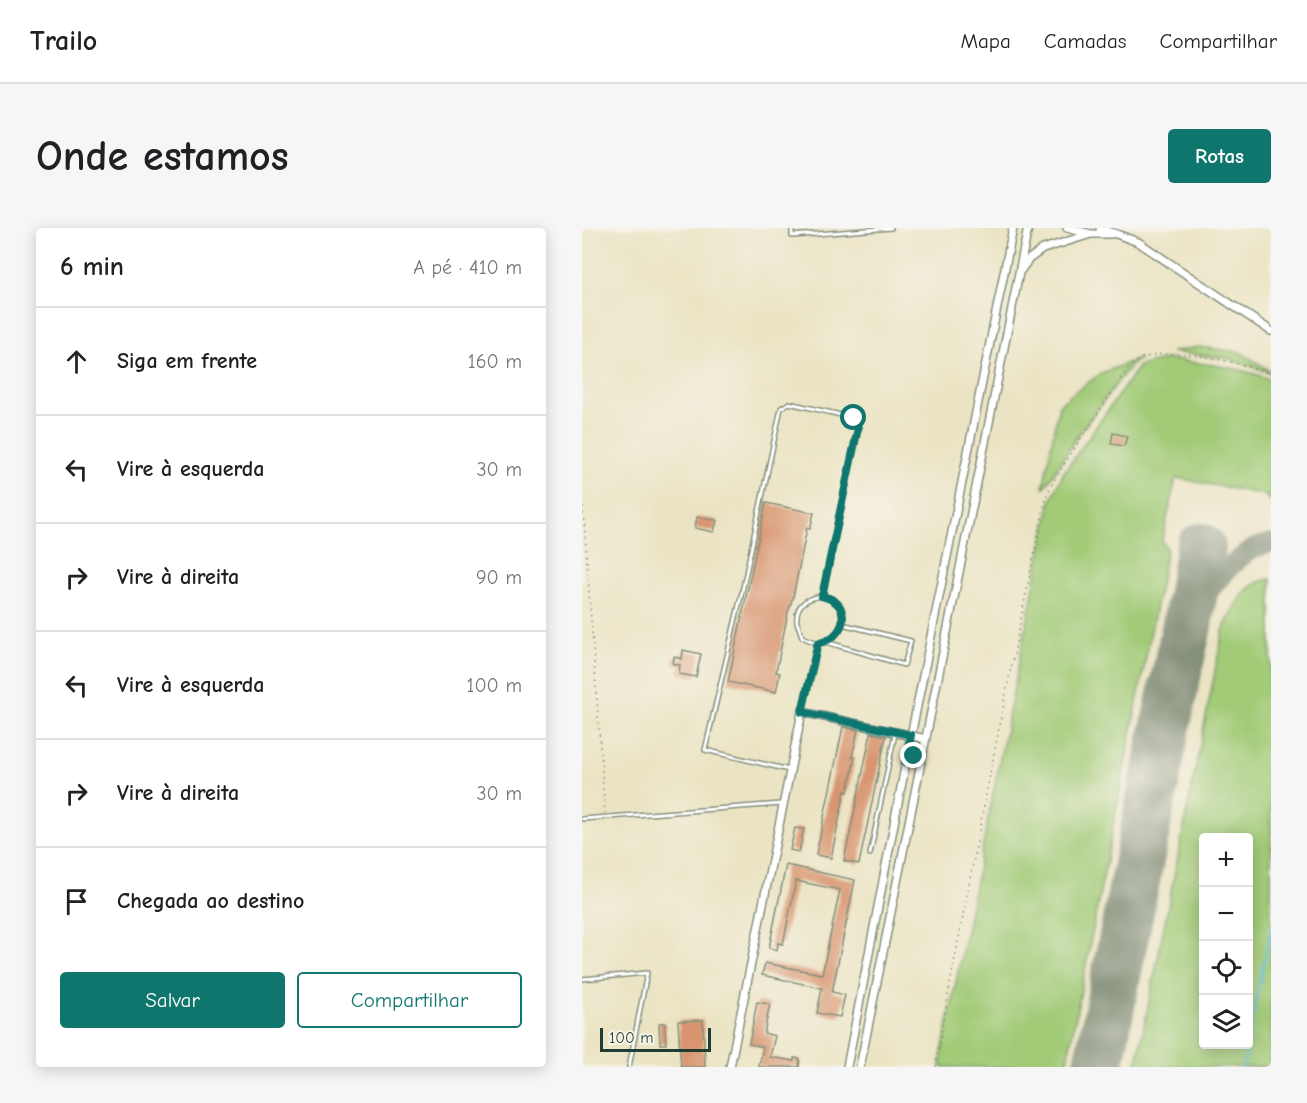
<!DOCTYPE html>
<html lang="pt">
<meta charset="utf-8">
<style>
body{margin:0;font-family:"Comic Neue",sans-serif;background:#f6f6f6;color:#202124}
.controls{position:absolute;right:18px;bottom:18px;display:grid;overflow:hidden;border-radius:6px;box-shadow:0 3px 15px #0003}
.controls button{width:54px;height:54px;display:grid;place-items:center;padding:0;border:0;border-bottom:2px solid #e0e0e0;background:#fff;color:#202124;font:30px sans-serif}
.scale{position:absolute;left:18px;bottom:15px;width:111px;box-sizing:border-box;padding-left:6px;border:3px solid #1f3d34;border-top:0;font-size:16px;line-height:21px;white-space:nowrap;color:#1f3d34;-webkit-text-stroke:4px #f7f3e8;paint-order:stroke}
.stop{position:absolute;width:18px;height:18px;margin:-14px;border:4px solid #0f766e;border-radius:50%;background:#fff}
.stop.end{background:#0f766e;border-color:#fff;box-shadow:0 2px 6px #0008}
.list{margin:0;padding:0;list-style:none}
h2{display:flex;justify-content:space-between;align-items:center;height:78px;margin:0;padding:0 24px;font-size:26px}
h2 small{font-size:20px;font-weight:400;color:#757577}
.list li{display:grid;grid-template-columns:39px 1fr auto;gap:18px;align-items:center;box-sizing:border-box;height:108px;padding:0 24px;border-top:2px solid #e0e0e0}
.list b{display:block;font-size:22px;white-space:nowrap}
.list em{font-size:20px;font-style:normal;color:#757577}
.actions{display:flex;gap:12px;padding:18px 24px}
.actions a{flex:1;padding:14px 0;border:2px solid #0f766e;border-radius:6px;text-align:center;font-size:21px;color:#0f766e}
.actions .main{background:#0f766e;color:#fff}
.icon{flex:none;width:33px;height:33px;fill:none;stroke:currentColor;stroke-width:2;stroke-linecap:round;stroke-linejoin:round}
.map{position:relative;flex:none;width:689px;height:839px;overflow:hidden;border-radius:6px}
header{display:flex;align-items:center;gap:36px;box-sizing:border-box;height:84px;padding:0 30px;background:#fff;border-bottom:2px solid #e0e0e0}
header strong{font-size:28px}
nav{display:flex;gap:33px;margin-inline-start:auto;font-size:21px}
.intro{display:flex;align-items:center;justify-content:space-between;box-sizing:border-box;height:144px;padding:0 36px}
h1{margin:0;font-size:42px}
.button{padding:15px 27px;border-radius:6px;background:#0f766e;color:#fff;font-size:21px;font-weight:700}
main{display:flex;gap:36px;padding:0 36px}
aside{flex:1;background:#fff;border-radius:6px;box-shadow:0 3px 15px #0003}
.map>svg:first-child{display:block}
</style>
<header>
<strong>Trailo</strong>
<nav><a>Mapa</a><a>Camadas</a><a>Compartilhar</a></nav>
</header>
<div class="intro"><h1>Onde estamos</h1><a class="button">Rotas</a></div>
<main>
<aside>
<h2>6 min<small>A pé · 410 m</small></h2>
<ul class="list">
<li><svg class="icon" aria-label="ahead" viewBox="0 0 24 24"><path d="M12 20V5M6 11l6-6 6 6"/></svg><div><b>Siga em frente</b></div><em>160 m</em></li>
<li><svg class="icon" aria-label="left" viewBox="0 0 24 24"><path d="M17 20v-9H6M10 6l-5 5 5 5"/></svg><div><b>Vire à esquerda</b></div><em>30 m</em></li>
<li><svg class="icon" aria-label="right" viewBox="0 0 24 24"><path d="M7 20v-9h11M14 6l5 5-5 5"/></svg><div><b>Vire à direita</b></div><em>90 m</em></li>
<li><svg class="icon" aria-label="left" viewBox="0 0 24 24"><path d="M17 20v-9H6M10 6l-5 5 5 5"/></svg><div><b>Vire à esquerda</b></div><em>100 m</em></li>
<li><svg class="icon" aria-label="right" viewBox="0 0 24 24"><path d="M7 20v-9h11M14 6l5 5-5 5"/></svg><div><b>Vire à direita</b></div><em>30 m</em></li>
<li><svg class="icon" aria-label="arrive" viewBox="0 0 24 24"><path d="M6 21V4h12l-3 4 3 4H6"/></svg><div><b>Chegada ao destino</b></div></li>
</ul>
<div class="actions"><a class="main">Salvar</a><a>Compartilhar</a></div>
</aside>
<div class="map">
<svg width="689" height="839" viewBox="0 0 689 839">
<rect width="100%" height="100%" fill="#f7f3e8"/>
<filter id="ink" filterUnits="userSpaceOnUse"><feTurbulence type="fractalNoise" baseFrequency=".0167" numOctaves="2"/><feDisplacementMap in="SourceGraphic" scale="12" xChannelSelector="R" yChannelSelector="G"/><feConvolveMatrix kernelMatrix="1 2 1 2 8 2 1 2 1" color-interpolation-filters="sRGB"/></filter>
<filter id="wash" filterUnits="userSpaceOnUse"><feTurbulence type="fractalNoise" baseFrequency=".008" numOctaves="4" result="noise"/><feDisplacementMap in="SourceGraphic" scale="24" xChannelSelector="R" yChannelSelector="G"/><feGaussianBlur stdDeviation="1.35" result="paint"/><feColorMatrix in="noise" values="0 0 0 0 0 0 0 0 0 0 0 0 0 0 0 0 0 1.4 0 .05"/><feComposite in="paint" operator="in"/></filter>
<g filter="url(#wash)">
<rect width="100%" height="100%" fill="#ebe4c4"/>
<path fill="#a2cb78" stroke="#608456" stroke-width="1.5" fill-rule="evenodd" d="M617 119 658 124 684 140 689 145 644 130 589 124Z
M558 130 547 139 496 207 463 259 461 260 477 177 494 163 520 145Z
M586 131C620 136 658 138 689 152V272L685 271 684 267 594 250 580 313 585 321C550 493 518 666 484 839H359L360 825 469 272 481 246 557 138Z
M689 351V839H554L641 403C650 381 662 353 689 351ZM622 610H666V816H622Z"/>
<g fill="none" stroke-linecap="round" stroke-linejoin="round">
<path stroke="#61c1df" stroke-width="2" d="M666 812 689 699
M661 839 666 816"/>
<path stroke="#85907c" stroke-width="20" d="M604 402C614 376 646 335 671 321 676 318 683 317 689 315"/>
<path stroke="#85907c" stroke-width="50" d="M516 839 586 486 604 402 619 320"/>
</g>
<g id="blocks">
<path fill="#d8956f" d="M531 205 545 208 542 218 529 216Z
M184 275 232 285 228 301 225 300 211 369 206 384 194 444 198 445 194 464 146 454Z
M115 289 135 292 132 304 113 300Z
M101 422 119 426 114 449 97 446 98 437 91 436 92 429 100 431Z
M261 499 276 502 270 529H273L266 564 263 563 249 630 234 627Z
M289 505 304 508 277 636 262 633Z
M213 600 222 601 217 624 208 622Z
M204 637 273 652 250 764 263 767 258 789 235 785 240 760 180 747 183 735 240 746 258 662 214 653 201 716 196 715 195 722 187 720Z
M175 774 188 776 182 805 193 808 188 829 212 833V830L218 831 217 839H177L181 819 167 816Z
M121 792 123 839H99L96 793Z
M77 795H83L84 816H78Z"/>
</g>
</g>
<g filter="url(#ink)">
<use href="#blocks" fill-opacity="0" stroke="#85907c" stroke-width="1.5"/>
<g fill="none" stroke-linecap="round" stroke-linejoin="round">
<defs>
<path id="lane" d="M210 0V8L309 0
M240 368C248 370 256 374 259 382 264 395 254 414 239 415 232 415 226 411 220 409 219 404 216 398 215 394 213 376 225 370 240 368Z
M244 414 322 437 329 413 260 396
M221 483 235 416
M207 542 123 522 160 364 199 180 207 175 272 190 276 200 240 368
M0 591 199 576
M288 626 313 506
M0 751 65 745 47 839"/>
<path id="street" d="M485 0 509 6H530
M518 0 556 14 689 103
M439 42 447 31 461 21 509 6
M148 839 220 484 344 511
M265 839 329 508 431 0
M278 839 446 0"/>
</defs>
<use href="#lane" stroke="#85907c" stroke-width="6"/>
<use href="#street" stroke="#85907c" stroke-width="10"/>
<path stroke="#85907c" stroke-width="1.5" stroke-dasharray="1.5 4.5" stroke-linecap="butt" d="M0 267 23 585
M354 839 355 826C390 639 425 452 465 266 483 231 506 201 527 169 535 157 543 141 555 133 581 116 662 134 689 147"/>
<use href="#lane" stroke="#fff" stroke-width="3"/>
<use href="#street" stroke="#fff" stroke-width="7"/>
</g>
</g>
<g fill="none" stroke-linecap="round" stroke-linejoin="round" filter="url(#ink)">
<path stroke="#0f766e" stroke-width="8" d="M272 190 276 200 240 368C248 370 256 373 259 381 266 398 251 413 236 415L220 484 329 507 324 534 327 530 332 528"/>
</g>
</svg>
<div class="controls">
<button>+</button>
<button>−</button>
<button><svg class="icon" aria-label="locate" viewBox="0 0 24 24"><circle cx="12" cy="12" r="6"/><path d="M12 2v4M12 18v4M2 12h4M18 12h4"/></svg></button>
<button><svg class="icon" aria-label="layers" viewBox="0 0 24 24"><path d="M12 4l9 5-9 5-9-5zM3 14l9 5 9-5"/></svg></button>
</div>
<div class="scale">100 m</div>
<div class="stop" style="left:272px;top:190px"></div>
<div class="stop end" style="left:332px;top:528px"></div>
</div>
</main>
